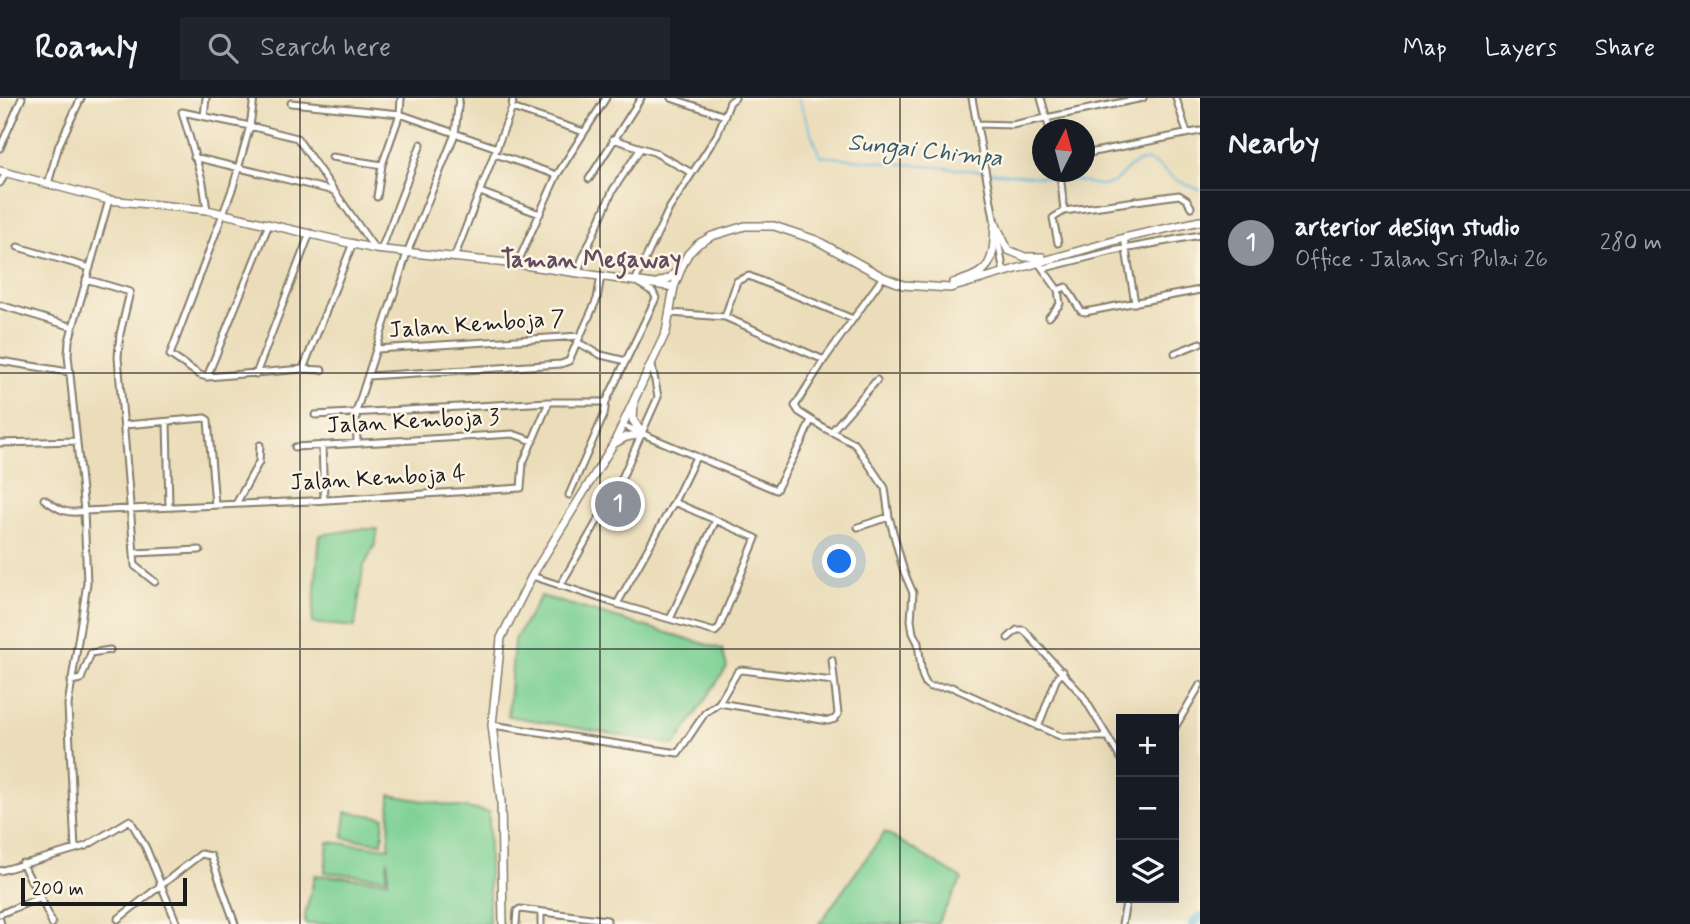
<!DOCTYPE html>
<meta charset="utf-8">
<style>
body{margin:0;font-family:Mynerve,sans-serif;background:#20242c;color:#f1f3f6}
.controls{position:absolute;right:21px;bottom:21px;display:grid;overflow:hidden;border-radius:0px;box-shadow:0 7px 28px #0002}
.controls button{width:63px;height:63px;display:grid;place-items:center;padding:0;border:0;border-bottom:2px solid #363941;background:#171b24;color:#f1f3f6;font:35px sans-serif}
.compass{position:absolute;left:1032px;top:21px;width:63px;height:63px;border-radius:50%;background:#171b24;box-shadow:0 7px 28px #0002;rotate:6deg}
.scale{position:absolute;left:21px;bottom:18px;width:166px;box-sizing:border-box;padding-left:7px;border:4px solid #1c1c1c;border-top:0;font-size:19px;line-height:24px;white-space:nowrap;color:#1c1c1c;-webkit-text-stroke:5px #fcf5e5;paint-order:stroke}
.you{position:absolute;left:840px;top:464px;width:24px;height:24px;margin:-18px;border:5px solid #fff;border-radius:50%;background:#1a73e8;box-shadow:0 0 0 10px #1a73e833}
.badge{display:grid;place-items:center;width:46px;height:46px;border-radius:50%;background:#8c9099;color:#fff;font-size:23px;font-weight:700}
.pin{position:absolute;translate:-50% -50%;border:4px solid #fff;box-shadow:0 2px 7px #0006}
.list{margin:0;padding:0;list-style:none}
h2{display:flex;justify-content:space-between;align-items:center;height:91px;margin:0;padding:0 28px;font-size:30px}
h2 small{font-size:23px;font-weight:400;color:#9ea1a6}
.list li{display:grid;grid-template-columns:46px 1fr auto;gap:21px;align-items:center;box-sizing:border-box;height:105px;padding:0 28px;border-top:2px solid #363941}
.list b{display:block;font-size:26px;white-space:nowrap}
.list p{margin:0;font-size:23px;white-space:nowrap;color:#9ea1a6}
.list em{font-size:23px;font-style:normal;color:#9ea1a6}
.icon{flex:none;width:38px;height:38px;fill:none;stroke:currentColor;stroke-width:2;stroke-linecap:round;stroke-linejoin:round}
.map{position:relative;flex:none;width:1200px;height:826px;overflow:hidden}
header{display:flex;align-items:center;gap:42px;box-sizing:border-box;height:98px;padding:0 35px;background:#171b24;border-bottom:2px solid #363941}
header strong{font-size:33px}
nav{display:flex;gap:38px;margin-inline-start:auto;font-size:24px}
.search{width:490px;height:63px;background:#20242c;display:flex;align-items:center;gap:18px;box-sizing:border-box;padding:0 24px;border-radius:0px;color:#9ea1a6;font-size:26px}
main{display:flex}
aside{flex:1;background:#171b24}
.map>svg:first-child{display:block}
</style>
<header>
<strong>Roamly</strong>
<div class="search"><svg class="icon" aria-label="search" viewBox="0 0 24 24"><circle cx="10" cy="10" r="6"/><path d="M15 15l6 6"/></svg>Search here</div>
<nav><a>Map</a><a>Layers</a><a>Share</a></nav>
</header>
<main>
<div class="map">
<svg width="1200" height="826" viewBox="0 0 1200 826">
<rect width="100%" height="100%" fill="#fcf5e5"/>
<filter id="ink" filterUnits="userSpaceOnUse"><feTurbulence type="fractalNoise" baseFrequency=".0143" numOctaves="2"/><feDisplacementMap in="SourceGraphic" scale="14" xChannelSelector="R" yChannelSelector="G"/><feConvolveMatrix kernelMatrix="1 2 1 2 8 2 1 2 1" color-interpolation-filters="sRGB"/></filter>
<filter id="wash" filterUnits="userSpaceOnUse"><feTurbulence type="fractalNoise" baseFrequency=".00686" numOctaves="4" result="noise"/><feDisplacementMap in="SourceGraphic" scale="28" xChannelSelector="R" yChannelSelector="G"/><feGaussianBlur stdDeviation="1.57" result="paint"/><feColorMatrix in="noise" values="0 0 0 0 0 0 0 0 0 0 0 0 0 0 0 0 0 1.4 0 .05"/><feComposite in="paint" operator="in"/></filter>
<g filter="url(#wash)">
<rect width="100%" height="100%" fill="#ebddb9"/>
<path fill="#7bd094" stroke="#4c7658" stroke-width="2" d="M359 431H378L375 447 363 470 355 529 312 525 320 437Z
M541 498 722 551 727 569 675 647 508 618 514 543Z
M390 697 489 714V826H305V817L315 777 388 783V761L386 780 325 774 328 744 389 750Z
M346 714 384 719 382 745 343 740Z
M885 734 962 781 937 826H819Z"/>
<g fill="none" stroke-linecap="round" stroke-linejoin="round">
<path stroke="#60b6dc" stroke-width="2" d="M798 0 820 58 1075 82C1085 84 1102 90 1112 85 1125 78 1131 61 1148 63 1157 64 1164 73 1171 78 1179 85 1191 88 1200 92"/>
<path stroke="#60b6dc" stroke-width="10" d="M1193 826 1200 819"/>
</g>
</g>
<g filter="url(#ink)">
<g fill="none" stroke-linecap="round" stroke-linejoin="round">
<defs>
<path id="minor" d="M254 0 250 28 233 89 170 257 200 277 207 279 303 271 322 272
M671 0 725 18
M972 0 1004 175
M1041 0 1050 32
M1176 0 1187 35
M291 5 400 16 497 50
M512 10 584 34
M204 18 206 0
M977 26 1012 27 1143 0
M613 41 654 54 692 75
M0 50 22 0
M495 56 557 77
M1084 56 1200 33
M194 59 334 93
M332 59 382 67
M1060 74 1064 113
M589 81 641 0
M0 85 6 75
M48 86 59 47 81 0
M480 94 540 116
M377 99 382 67 400 16 401 0
M207 112 203 85 182 14 250 28 297 40 375 151
M1124 140 1135 205
M1058 145 1053 120 1064 113 1179 97 1187 102 1191 109
M18 149 90 170
M381 152 421 46
M454 160 512 10 513 0
M1038 164 1058 192 1066 189 1081 213 1085 214 1200 192
M517 166 557 77 606 0
M1045 170 1113 153 1200 137
M578 175 581 164 613 92 641 50
M883 179 824 262 795 308 799 314 824 330 855 346 885 390 889 419 904 474 913 495 911 522 913 535 918 545 922 577 926 586 930 589H952L1062 639H1108
M86 181 130 194 120 236 118 259 135 468 155 484
M0 207 73 229
M670 215 725 219 824 262
M725 219 737 183 749 178 853 221
M1049 219 1060 206 1058 192
M579 241 597 201 601 178
M377 251 580 238
M1175 255 1200 245
M0 263 69 274
M303 271 353 145
M256 276 310 135
M368 278 561 266 569 263 577 244 601 257 626 263
M207 279 269 126
M315 317 549 304
M167 324 169 408
M125 327 205 320 208 322 215 407
M622 327 776 392 802 343 811 322
M831 334 877 282
M0 345 77 343
M357 345 356 314 407 155 455 36 459 0
M322 347 324 402
M295 349 513 336 533 343
M569 397 604 317 606 304 656 200 653 194 635 183 669 111 717 37 730 4 735 0
M44 401C58 411 66 417 84 413L311 403 521 390 523 365 549 304H606
M236 406 259 364 260 347
M858 429 889 419
M134 455 200 452
M532 478 617 506 715 534 719 530 756 440 674 404
M560 488 621 382 658 299 652 267
M617 506 674 404 696 359
M670 521 716 422
M1008 540 1017 532H1024L1083 598 1121 661
M71 583 81 581 91 555 110 552
M719 605 828 623 835 621 838 616 832 562
M492 627 678 655 705 615 719 605 738 573 742 572 833 583
M1038 629 1056 582 1063 573
M1174 631 1200 587
M75 751 68 607 87 485 84 413 68 257 69 243 109 102
M22 765C32 786 45 804 52 826
M0 773 86 748 130 722 146 750 177 826
M541 814V826
M0 816 39 800
M118 821 201 756 211 758 235 826
M0 822 1 826
M516 826 517 813 520 811 607 822V826
M1122 826 1127 800"/>
<path id="major" d="M0 73 109 102 207 112 375 151 517 166 674 189
M995 125 1008 152 1025 159H1042
M657 185 670 180 681 169
M953 185C994 174 993 164 995 125
M615 345 626 339 642 336 633 322 634 305
M503 826 501 703 492 627 501 540 532 478 614 345 666 234 674 189 682 168 688 156 698 146 712 138 745 128H774L816 142 883 179 903 187 950 190 1124 140 1200 123"/>
</defs>
<use href="#minor" stroke="#847c6a" stroke-width="9"/>
<use href="#major" stroke="#847c6a" stroke-width="10"/>
<use href="#minor" stroke="#fff" stroke-width="5"/>
<use href="#major" stroke="#fff" stroke-width="7"/>
</g>
</g>
<path fill="none" stroke="#1c1c1c" stroke-width="2" stroke-opacity="0.55" d="M300 0V826M600 0V826M900 0V826M0 275H1200M0 551H1200"/>
<g text-anchor="middle" dominant-baseline="central" stroke-width="5" stroke-linejoin="round" paint-order="stroke">
<g font-size="23" fill="#1c1c1c" stroke="#fcf5e5">
<text transform="translate(477 227) rotate(-4)">Jalan Kemboja 7</text>
<text transform="translate(413 324) rotate(-3)">Jalan Kemboja 3</text>
<text transform="translate(378 381) rotate(-3)">Jalan Kemboja 4</text>
</g>
<g font-size="24" font-style="italic" fill="#375a69" stroke="#fcf5e5">
<text transform="translate(925 53) rotate(6)">Sungai Chimpa</text>
</g>
<g font-size="24" font-weight="bold" fill="#614c60" stroke="#fcf5e5">
<text x="591" y="162">Taman Megaway</text>
</g>
</g>
</svg>
<div class="controls">
<button>+</button>
<button>−</button>
<button><svg class="icon" aria-label="layers" viewBox="0 0 24 24"><path d="M12 4l9 5-9 5-9-5zM3 14l9 5 9-5"/></svg></button>
</div>
<svg class="compass" viewBox="-18 -18 36 36"><path d="M0-13l5 13h-10z" fill="#e53935"/><path d="M0 13l5-13h-10z" fill="#9ea1a6"/></svg>
<div class="scale">200 m</div>
<div class="you"></div>
<div class="pin badge" style="left:618px;top:406px">1</div>
</div>
<aside>
<h2>Nearby<small></small></h2>
<ul class="list">
<li><span class="badge">1</span><div><b>arterior design studio</b><p>Office · Jalan Sri Pulai 26</p></div><em>280 m</em></li>
</ul>
</aside>
</main>
